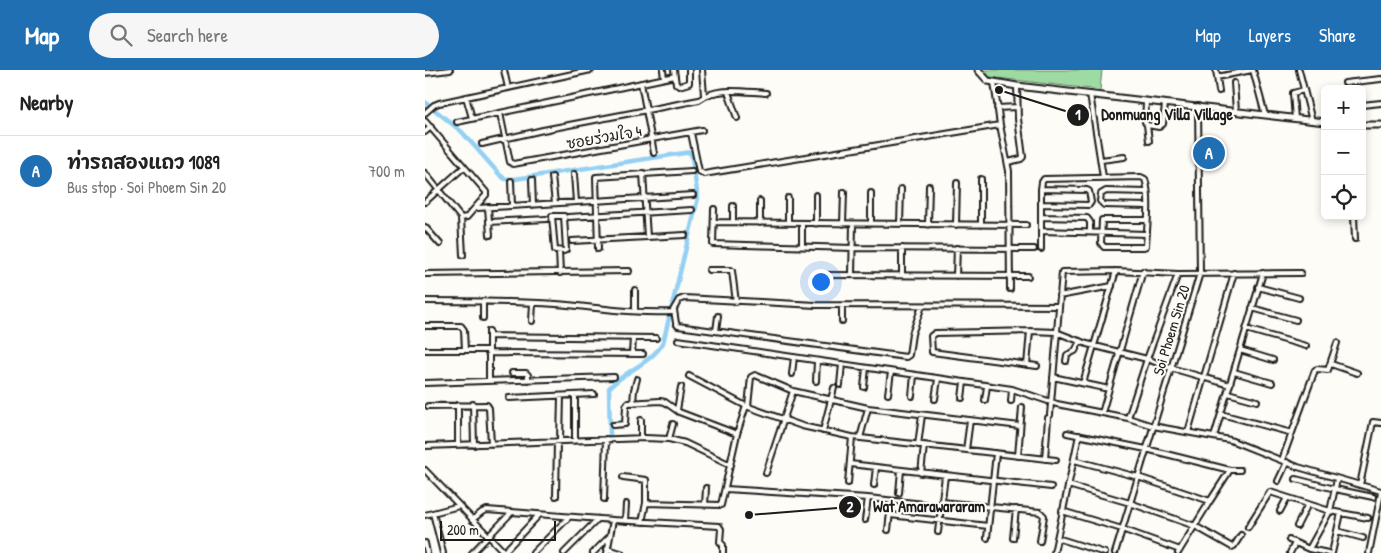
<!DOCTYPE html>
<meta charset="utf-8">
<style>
body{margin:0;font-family:"Patrick Hand","Playpen Sans Thai",sans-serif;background:#f6f6f6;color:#222}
.controls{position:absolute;right:15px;top:15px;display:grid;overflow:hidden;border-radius:8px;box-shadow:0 2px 8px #0003}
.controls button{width:45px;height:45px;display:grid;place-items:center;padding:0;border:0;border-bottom:1px solid #e0e0e0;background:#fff;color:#222;font:25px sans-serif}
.scale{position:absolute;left:15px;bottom:12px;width:116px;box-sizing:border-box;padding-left:5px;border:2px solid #1c1c1c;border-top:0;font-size:14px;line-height:18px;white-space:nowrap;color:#1c1c1c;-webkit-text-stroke:4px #fdfcf7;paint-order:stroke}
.you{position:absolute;left:395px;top:211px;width:18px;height:18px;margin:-12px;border:4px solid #fff;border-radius:50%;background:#1a73e8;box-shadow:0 0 0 8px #1a73e833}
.badge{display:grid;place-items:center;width:32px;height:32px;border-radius:50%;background:#1f6fb2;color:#fff;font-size:16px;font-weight:700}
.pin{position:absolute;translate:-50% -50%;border:2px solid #fff;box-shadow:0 1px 5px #0006}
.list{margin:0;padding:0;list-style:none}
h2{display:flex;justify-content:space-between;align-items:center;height:65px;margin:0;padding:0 20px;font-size:21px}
h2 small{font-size:16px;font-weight:400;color:#767676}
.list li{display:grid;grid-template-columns:32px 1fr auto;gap:15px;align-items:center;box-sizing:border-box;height:70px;padding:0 20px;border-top:1px solid #e0e0e0}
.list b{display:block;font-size:19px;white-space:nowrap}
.list p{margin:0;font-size:16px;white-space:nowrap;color:#767676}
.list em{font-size:16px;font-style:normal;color:#767676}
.icon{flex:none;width:28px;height:28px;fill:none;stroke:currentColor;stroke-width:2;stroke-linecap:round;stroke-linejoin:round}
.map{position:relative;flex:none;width:956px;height:483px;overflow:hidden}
header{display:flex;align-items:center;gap:30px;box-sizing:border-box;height:70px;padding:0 25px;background:#1f6fb2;color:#fff}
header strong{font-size:24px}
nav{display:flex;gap:28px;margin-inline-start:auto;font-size:18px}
.search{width:350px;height:45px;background:#f6f6f6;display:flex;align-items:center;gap:12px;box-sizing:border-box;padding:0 18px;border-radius:28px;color:#767676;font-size:19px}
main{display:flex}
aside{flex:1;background:#fff}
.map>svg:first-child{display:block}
</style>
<header>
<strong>Map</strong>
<div class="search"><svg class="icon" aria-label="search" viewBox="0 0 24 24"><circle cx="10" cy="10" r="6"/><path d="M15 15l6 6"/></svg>Search here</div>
<nav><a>Map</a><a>Layers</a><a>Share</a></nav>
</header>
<main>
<aside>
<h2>Nearby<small></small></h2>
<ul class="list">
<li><span class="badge">A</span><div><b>ท่ารถสองแถว 1089</b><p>Bus stop · Soi Phoem Sin 20</p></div><em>700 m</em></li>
</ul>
</aside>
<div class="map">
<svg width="956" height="483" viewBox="0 0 956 483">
<rect width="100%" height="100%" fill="#fdfcf7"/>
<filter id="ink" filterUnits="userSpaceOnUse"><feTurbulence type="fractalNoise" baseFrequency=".02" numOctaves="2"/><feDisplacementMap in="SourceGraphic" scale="10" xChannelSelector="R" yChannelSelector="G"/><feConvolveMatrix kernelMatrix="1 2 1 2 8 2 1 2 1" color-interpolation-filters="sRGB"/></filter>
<g filter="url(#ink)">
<path fill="#9edba2" stroke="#5d7c5f" d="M557 0H677L675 20 564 7Z"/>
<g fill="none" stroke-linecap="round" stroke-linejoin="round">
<path stroke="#93d0f3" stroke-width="4.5" d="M0 32 37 62 75 105 80 109H90L266 82 273 128 238 273C225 294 201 300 184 318L185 365"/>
<defs>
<path id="street" d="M79 0 83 18
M238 0 239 8
M249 0 251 14 254 16 264 13V0
M277 0 279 25
M791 0 792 7 827 0
M828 0 840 45
M874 0 887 51
M0 3 25 0
M792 7 794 21
M569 12 575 55 584 101 585 219
M216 13 229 83
M809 13 811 41
M920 13 956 9
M303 22 312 48
M665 24 678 107
M41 27 47 48
M721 32 720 52 722 55 734 57 738 54 740 34
M937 35 956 33
M572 38 592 37
M0 43 9 35 14 33 166 0
M75 43 85 92 88 94 277 60
M870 49 868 23 879 20
M0 51 61 122V125L42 147 36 148
M32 52 250 6
M722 55 724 71
M0 62 6 57
M266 63 274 101 279 104 575 55
M57 74 118 60 274 30C291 16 320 22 341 23
M676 90 699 87
M583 92 596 89 598 87 593 49 592 16
M0 103 36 148 38 185
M218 103 222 167
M149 104 151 132
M127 107 130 133
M107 110 108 135
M86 111 87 136
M722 122 681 121 676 124 675 131 679 135 722 136
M0 132 39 97
M616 134 664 135 666 132 664 121 662 120 616 119
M308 136V152
M63 137 65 165
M52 138 268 125
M289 139 288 174 428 178 609 179
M127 146H139L141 180 139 181 130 180Z
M929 146 930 169
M143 147 267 140
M616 147 662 148 665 152V162
M64 152 122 149
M289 152 601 155
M335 153V131
M363 153V128
M377 153V176
M391 154V125
M418 154 419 122
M446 154V123
M475 154 476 119
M503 155 504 116
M531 155 532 113
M556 155V109
M0 157 15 174
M616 161 722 164
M147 171 260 165
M173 179 171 107 267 101
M616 179V119L617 112 619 109 716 107 720 109C726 127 722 156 721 176L719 177H679L676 173 677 150H722
M134 181 135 203
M284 200H306L307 201 311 232
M0 204 204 201
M401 205 603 206
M427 205 428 154
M477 205V178
M531 206 532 178
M833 217 874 228
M634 226 687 216
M0 231C44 231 88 231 131 234 169 237 209 244 247 242L254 230 259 228 391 235 634 236
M58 231V248
M417 236V251
M827 238 871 250
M249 240 251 253 253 256 481 287 484 285 487 264 497 236
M210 241V220
M107 251 108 233
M0 256H36L39 260 40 280
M821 259 881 276
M64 261V311
M291 261 293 246
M64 266 231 268
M253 270 587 319 632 334 703 348 728 356 805 370 873 397 956 421
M0 280H63
M815 280 848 290
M63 283 218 284
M207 284 208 268
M641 291 642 285 650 281 655 271
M906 294 932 303
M602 295 605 261
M612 296 507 282 506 266 510 263 605 261 631 262 662 274 722 289 746 298 805 315
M809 302 847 313
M87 303H101L103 305V310
M367 304 369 287
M264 306 321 336 377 356 427 367 631 390
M628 307 684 319
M391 311 392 291
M0 313 189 307
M658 313 691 201
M415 315 417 294
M439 317 441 298
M803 323 832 331
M463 324 466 302
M150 325V371
M487 326 489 305
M84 328 169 324
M537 328 539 312
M510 329 513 309
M560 330 562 316
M586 331 587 319
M208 333 209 320 212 309
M48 334 49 375
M33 335V375
M3 336 62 335 64 338 66 374
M323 336 326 307 330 305 368 321 443 338 595 356
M252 340 256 317
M677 343 718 201
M796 344 867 363
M625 345 637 202 691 201 753 204 876 203
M703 348 722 289 753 204
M216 350V368
M188 355 200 354 201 336 203 333 235 331 240 332 254 342 312 364
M398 361 409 318
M763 362 809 203
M642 363 721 379 805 400H815
M789 367 838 203
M435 368 443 338
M244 369 248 354
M135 371 136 326
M493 375 497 345
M0 376 220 368 244 369 260 373 306 395
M541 380 545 350
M593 386 597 337
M620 389 623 348
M649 390 713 407 785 431 805 400
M857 390 890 300 892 299 903 300 912 273
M425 394 626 417
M0 400 80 483
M341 403 368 321
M496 403 499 376
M198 407 221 410V433L217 452
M871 409 910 419 948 427
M853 411 862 392
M423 413 427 367
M449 415 451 397
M643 415 705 433 770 456 807 477 809 476 816 465
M935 415 948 352 956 353
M301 419 443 428 499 434
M474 423 476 400
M131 426 132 371
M179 429 181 369
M517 432 615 442 619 446 615 471
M221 433 296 435 312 364 321 336
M280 435 281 418
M637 441 697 459 755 480
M855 441 862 428
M8 443 18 483
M0 445 34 436
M465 445 563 456
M47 450 57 442 62 440 188 450 294 456 296 459 295 472 298 475V483
M440 450 443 428
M200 451 201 434
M872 456 883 434
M823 457 845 422 905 441 943 448
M463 460 466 434
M912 461 938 468
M513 462 520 406
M562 468 571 383
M588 468 591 439
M632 468 680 483
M864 470 884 479 905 441 912 409
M0 473 2 483
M182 479 196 483
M884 479 903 483
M47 483 87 442
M78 483 114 445
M108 483 144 447
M139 483 173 449
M168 483 184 467
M182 483 188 450
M629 483 654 365
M690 483 775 203 773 36
M753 483 785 431
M865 483 870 473
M907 483 916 443
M944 483 956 423"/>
<path id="secondary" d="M553 0 563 11 592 16 900 52
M937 55H956"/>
</defs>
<use href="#street" stroke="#1c1c1c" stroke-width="8"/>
<use href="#secondary" stroke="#1c1c1c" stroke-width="9"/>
<use href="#street" stroke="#fdfcf7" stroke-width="4"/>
<use href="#secondary" stroke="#fdfcf7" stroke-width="5"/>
</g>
</g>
<g text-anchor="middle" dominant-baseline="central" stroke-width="4" stroke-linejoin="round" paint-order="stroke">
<g font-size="15" fill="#1c1c1c" stroke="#fdfcf7">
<text transform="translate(179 67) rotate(-10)">ซอยร่วมใจ 4</text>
<text transform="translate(746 260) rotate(-73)">Soi Phoem Sin 20</text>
</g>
</g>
<path fill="none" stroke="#1c1c1c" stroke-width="2" d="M574 20L653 45M324 445L425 437"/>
<g fill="#1c1c1c" stroke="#fdfcf7" stroke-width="2">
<circle cx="574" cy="20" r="5"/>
<circle cx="324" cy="445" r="5"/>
<circle cx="653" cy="45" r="12"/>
<circle cx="425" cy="437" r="12"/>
</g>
<g font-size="15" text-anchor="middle" font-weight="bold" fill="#fff">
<text x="653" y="50">1</text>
<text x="425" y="442">2</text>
</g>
<g font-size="16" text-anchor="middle" font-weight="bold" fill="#1c1c1c" stroke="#fdfcf7" stroke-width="4" stroke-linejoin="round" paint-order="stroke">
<text x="742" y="50">Donmuang Villa Village</text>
<text x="504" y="442">Wat Amarawararam</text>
</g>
</svg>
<div class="controls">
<button>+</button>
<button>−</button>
<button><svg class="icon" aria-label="locate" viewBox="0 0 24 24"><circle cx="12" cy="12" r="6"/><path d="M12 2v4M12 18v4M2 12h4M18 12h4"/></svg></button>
</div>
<div class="scale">200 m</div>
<div class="you"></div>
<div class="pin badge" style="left:784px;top:83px">A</div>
</div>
</main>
